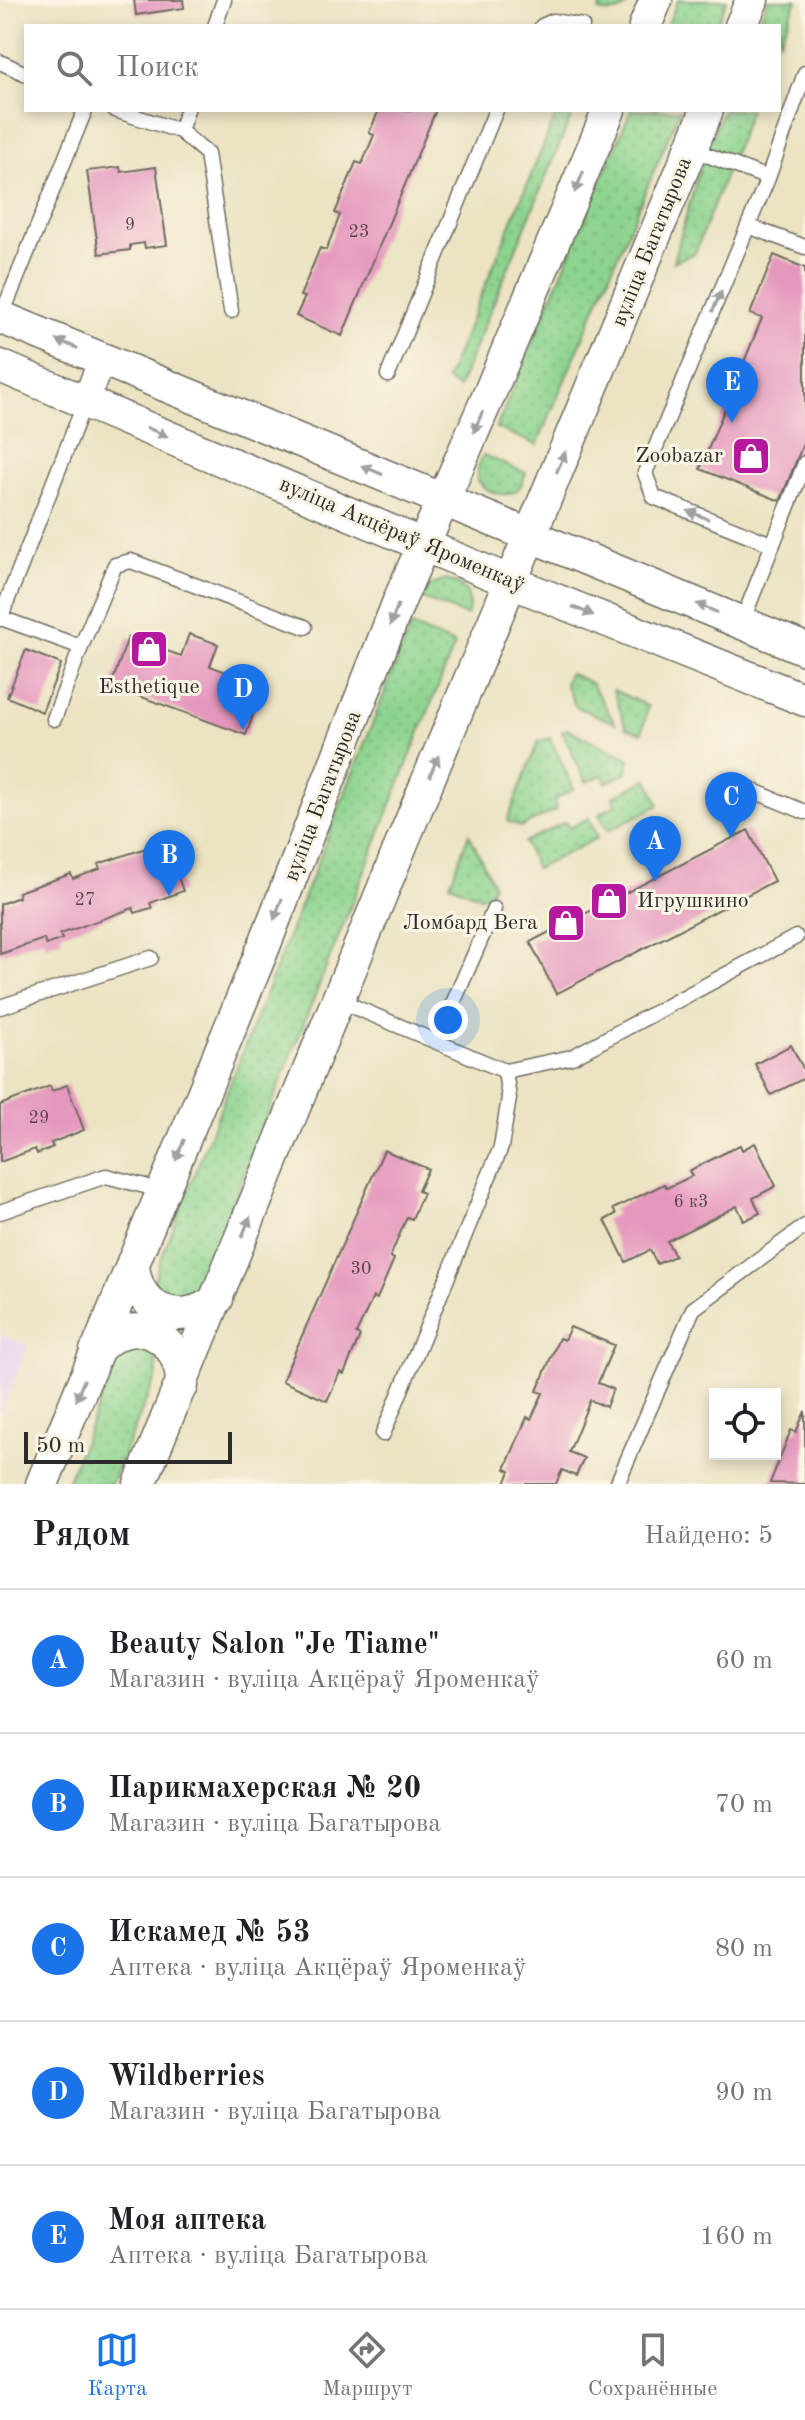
<!DOCTYPE html>
<html lang="ru">
<meta charset="utf-8">
<style>
body{margin:0;font-family:"Old Standard TT",serif;background:#f6f6f6;color:#202124}
.controls{position:absolute;right:24px;bottom:24px;display:grid;overflow:hidden;border-radius:0px;box-shadow:0 4px 12px #0003}
.controls button{width:72px;height:72px;display:grid;place-items:center;padding:0;border:0;border-bottom:2px solid #e0e0e0;background:#fff;color:#202124;font:40px sans-serif}
.scale{position:absolute;left:24px;bottom:20px;width:208px;box-sizing:border-box;padding-left:8px;border:4px solid #2b2b2b;border-top:0;font-size:22px;line-height:28px;white-space:nowrap;color:#2b2b2b;-webkit-text-stroke:6px #fcf5e5;paint-order:stroke}
.you{position:absolute;left:448px;top:1020px;width:28px;height:28px;margin:-20px;border:6px solid #fff;border-radius:50%;background:#1a73e8;box-shadow:0 0 0 12px #1a73e833}
.badge{display:grid;place-items:center;width:52px;height:52px;border-radius:50%;background:#1a73e8;color:#fff;font-size:26px;font-weight:700}
.pin{position:absolute;translate:-50% -66px;filter:drop-shadow(0 2px 4px #0008)}
.pin::after{content:'';position:absolute;top:42px;width:28px;height:24px;background:inherit;clip-path:polygon(0 0,100% 0,50% 100%)}
.list{margin:0;padding:0;list-style:none}
h2{display:flex;justify-content:space-between;align-items:center;height:104px;margin:0;padding:0 32px;font-size:34px}
h2 small{font-size:26px;font-weight:400;color:#757577}
.list li{display:grid;grid-template-columns:52px 1fr auto;gap:24px;align-items:center;box-sizing:border-box;height:144px;padding:0 32px;border-top:2px solid #e0e0e0}
.list b{display:block;font-size:30px;white-space:nowrap}
.list p{margin:0;font-size:26px;white-space:nowrap;color:#757577}
.list em{font-size:26px;font-style:normal;color:#757577}
.icon{flex:none;width:44px;height:44px;fill:none;stroke:currentColor;stroke-width:2;stroke-linecap:round;stroke-linejoin:round}
.map{position:relative;flex:none;width:805px;height:1484px;overflow:hidden}
.search{position:absolute;background:#fff;box-shadow:0 4px 12px #0003;left:24px;right:24px;top:24px;height:88px;display:flex;align-items:center;gap:20px;box-sizing:border-box;padding:0 28px;border-radius:0px;color:#757577;font-size:30px}
.sheet{height:824px;background:#fff}
nav{display:flex;justify-content:space-around;align-items:center;box-sizing:border-box;height:112px;border-top:2px solid #e0e0e0;background:#fff;font-size:22px;color:#757577}
nav a{display:grid;justify-items:center;gap:4px}
nav .on{color:#1a73e8}
.map>svg:first-child{display:block}
</style>
<div class="map">
<svg width="805" height="1484" viewBox="0 0 805 1484">
<defs>
<pattern id="grass-dots" width="8" height="8" patternUnits="userSpaceOnUse" patternTransform="scale(2)"><rect width="8" height="8" fill="#8dd48f"/><path d="M2 2h.1M6 6h.1" fill="none" stroke="#7ab67c" stroke-width="1.8" stroke-linecap="round"/></pattern>
</defs>
<rect width="100%" height="100%" fill="#fcf5e5"/>
<filter id="ink" filterUnits="userSpaceOnUse"><feTurbulence type="fractalNoise" baseFrequency=".0125" numOctaves="2"/><feDisplacementMap in="SourceGraphic" scale="16" xChannelSelector="R" yChannelSelector="G"/><feConvolveMatrix kernelMatrix="1 2 1 2 8 2 1 2 1" color-interpolation-filters="sRGB"/></filter>
<filter id="wash" filterUnits="userSpaceOnUse"><feTurbulence type="fractalNoise" baseFrequency=".006" numOctaves="4" result="noise"/><feDisplacementMap in="SourceGraphic" scale="32" xChannelSelector="R" yChannelSelector="G"/><feGaussianBlur stdDeviation="1.8" result="paint"/><feColorMatrix in="noise" values="0 0 0 0 0 0 0 0 0 0 0 0 0 0 0 0 0 1.4 0 .05"/><feComposite in="paint" operator="in"/></filter>
<g filter="url(#wash)">
<rect width="100%" height="100%" fill="#ebe3c2"/>
<path fill="#e5d3f1" d="M0 1335 28 1346 0 1415Z"/>
<path fill="url(#grass-dots)" stroke="#5c805d" stroke-width="2" d="M603 0H631C625 13 612 14 599 11Z
M678 0H727L716 26H667Z
M768 0H797L779 42V26H757Z
M558 110H574L458 388 446 380Z
M631 110H680L537 445 496 428Z
M723 110H750L695 253 673 262 701 164Z
M483 455 526 473C523 480 521 490 512 493 502 497 483 491 478 480 475 472 480 463 483 455Z
M445 580C466 583 473 597 467 616L420 598 425 588Z
M411 626 455 644 194 1299 162 1298 153 1283 160 1261Z
M569 673 591 683 615 723 576 707 565 684Z
M613 690 648 706 642 733 626 727Z
M567 729 630 759 626 773 606 783 603 775 586 782 562 732Z
M550 738 574 789 554 800 556 810 521 827 507 821 538 742Z
M648 779 659 805 608 831 599 814 616 805 613 797Z
M589 818 597 838 536 869 524 842 565 822 569 828Z
M469 834 493 884 490 894 480 897 450 884Z
M130 1345 155 1354 157 1375 111 1484H66L120 1353Z"/>
<g id="blocks">
<path fill="#e598be" d="M134 0H183L184 8 136 15Z
M379 110H436L342 336 296 316 305 297 300 296 320 248 326 250 340 215 335 213 356 162 362 164 374 135 369 133Z
M120 167 121 172 156 167 167 245 145 248 144 243 130 245V250L99 254 87 171Z
M774 255 805 268V439L780 501 700 469 762 318 750 314Z
M189 634 218 644 210 666 263 686 246 735 111 686 128 637 181 656Z
M26 650 61 664 42 712 7 697Z
M748 830 774 881 556 994 530 942Z
M152 846 154 851 167 846 183 891 150 903 152 908 144 910 135 913 133 908 60 934 62 939 46 945 44 939 0 954V904L19 897 18 892 71 874 73 879 100 869 98 864Z
M791 1045 805 1072V1078L771 1095 755 1064Z
M67 1085 84 1130 51 1143 53 1147 37 1154 35 1149 0 1162V1105L50 1086 52 1091Z
M755 1143 776 1186 753 1198 760 1213 744 1221 737 1206 667 1241 675 1256 657 1264 650 1250 626 1262 605 1220 616 1214 613 1209 664 1184 667 1188 692 1176 689 1171 740 1145 742 1150Z
M384 1150 428 1169 418 1191 423 1193 412 1219 407 1217 390 1257 394 1259 377 1299 373 1297 356 1334 360 1336 344 1374 340 1372 327 1401 282 1381Z
M570 1327 614 1345 598 1383 613 1389 606 1407 590 1400 569 1452 584 1458 576 1476 562 1470 556 1484H505L510 1471 505 1469 527 1417 531 1419 543 1393 537 1391 559 1338 564 1340Z
M805 1411V1484L770 1483 791 1430 796 1432Z"/>
</g>
</g>
<g filter="url(#ink)">
<use href="#blocks" fill-opacity="0" stroke="#6e6b60" stroke-width="2"/>
<g fill="none" stroke-linecap="round" stroke-linejoin="round">
<defs>
<path id="service" d="M215 26 224 0
M542 26 553 21 582 26
M0 62 26 74
M115 110 180 131 187 110
M180 131 207 154 231 311
M691 149 768 178
M748 226 805 247
M1 317 85 110
M388 375 496 110
M771 544 654 497 645 473 768 178 805 73
M1 618 81 647 115 565 131 561 305 627
M0 619 85 402
M742 622 805 463
M54 719 81 647
M734 783 805 812
M338 1000 505 1071 509 1098 501 1147 383 1434
M0 1007 151 958
M437 1040 494 909
M505 1071 572 1057 796 937
M0 1212 106 1176 164 1191
M617 1484 693 1309 805 1226"/>
<path id="minor" d="M85 402 102 359"/>
<path id="tertiary" d="M645 26 656 0
M741 26 752 0
M0 317 805 649
M0 366 511 582 805 700
M133 1262C134 1310 181 1330 217 1299
M96 1351C131 1310 183 1334 182 1386
M42 1484 264 946 399 601 488 397 609 110
M140 1484 404 838 707 110"/>
</defs>
<use href="#service" stroke="#6e6b60" stroke-width="17"/>
<use href="#minor" stroke="#6e6b60" stroke-width="29"/>
<use href="#tertiary" stroke="#6e6b60" stroke-width="35"/>
<use href="#service" stroke="#fff" stroke-width="14"/>
<use href="#minor" stroke="#fff" stroke-width="26"/>
<use href="#tertiary" stroke="#fff" stroke-width="32"/>
</g>
<defs><path id="oneway-solid" d="M-6-.8H1V-3.2L6.5 0L1 3.2V.8H-6Z" transform="scale(2)"/></defs>
<g fill="#a0a0a0">
<use href="#oneway-solid" transform="translate(579 182) rotate(113)"/>
<use href="#oneway-solid" transform="translate(717 301) rotate(-67)"/>
<use href="#oneway-solid" transform="translate(67 344) rotate(-158)"/>
<use href="#oneway-solid" transform="translate(478 422) rotate(113)"/>
<use href="#oneway-solid" transform="translate(157 432) rotate(23)"/>
<use href="#oneway-solid" transform="translate(561 462) rotate(-67)"/>
<use href="#oneway-solid" transform="translate(372 470) rotate(-157)"/>
<use href="#oneway-solid" transform="translate(698 515) rotate(-158)"/>
<use href="#oneway-solid" transform="translate(707 608) rotate(-157)"/>
<use href="#oneway-solid" transform="translate(583 611) rotate(22)"/>
<use href="#oneway-solid" transform="translate(394 615) rotate(111)"/>
<use href="#oneway-solid" transform="translate(434 766) rotate(-67)"/>
<use href="#oneway-solid" transform="translate(278 909) rotate(111)"/>
<use href="#oneway-solid" transform="translate(180 1150) rotate(112)"/>
<use href="#oneway-solid" transform="translate(246 1227) rotate(-68)"/>
<use href="#oneway-solid" transform="translate(80 1390) rotate(112)"/>
</g>
</g>
<defs>
<symbol id="shop-square" viewBox="-11 -11 22 22"><rect x="-9" y="-9" width="18" height="18" rx="4" fill="#b5179e" stroke="#fcf5e5"/><path d="M-5-2.5h2.3a2.7 3.5 0 0 1 5.4 0H5L5.5 6h-11ZM-1.5-2.5h3a1.5 2.3 0 0 0-3 0Z" fill="#fff"/></symbol>
</defs>
<g fill-rule="evenodd">
<use href="#shop-square" x="729" y="434" width="44" height="44"/>
<use href="#shop-square" x="127" y="627" width="44" height="44"/>
<use href="#shop-square" x="587" y="879" width="44" height="44"/>
<use href="#shop-square" x="544" y="901" width="44" height="44"/>
</g>
<g text-anchor="middle" dominant-baseline="central" stroke-width="6" stroke-linejoin="round" paint-order="stroke">
<g font-size="18" fill="#5a4650">
<text x="130" y="225">9</text>
<text x="359" y="232">23</text>
<text x="85" y="900">27</text>
<text x="39" y="1118">29</text>
<text x="691" y="1202">6 к3</text>
<text x="361" y="1269">30</text>
</g>
<g font-size="22" fill="#2b2b2b" stroke="#fcf5e5">
<text transform="translate(652 242) rotate(-68)">вуліца Багатырова</text>
<text transform="translate(402 535) rotate(23)">вуліца Акцёраў Яроменкаў</text>
<text transform="translate(323 796) rotate(-69)">вуліца Багатырова</text>
</g>
<g font-size="22" fill="#2b2b2b" stroke="#fcf5e5" text-anchor="end">
<text x="723" y="456">Zoobazar</text>
<text x="149" y="687" text-anchor="middle">Esthetique</text>
<text x="637" y="901" text-anchor="start">Игрушкино</text>
<text x="538" y="923">Ломбард Вега</text>
</g>
</g>
</svg>
<div class="controls">
<button><svg class="icon" aria-label="locate" viewBox="0 0 24 24"><circle cx="12" cy="12" r="6"/><path d="M12 2v4M12 18v4M2 12h4M18 12h4"/></svg></button>
</div>
<div class="scale">50 m</div>
<div class="you"></div>
<div class="pin badge" style="left:655px;top:882px">A</div>
<div class="pin badge" style="left:169px;top:896px">B</div>
<div class="pin badge" style="left:731px;top:838px">C</div>
<div class="pin badge" style="left:243px;top:730px">D</div>
<div class="pin badge" style="left:732px;top:423px">E</div>
<div class="search"><svg class="icon" aria-label="search" viewBox="0 0 24 24"><circle cx="10" cy="10" r="6"/><path d="M15 15l6 6"/></svg>Поиск</div>
</div>
<section class="sheet">
<h2>Рядом<small>Найдено: 5</small></h2>
<ul class="list">
<li><span class="badge">A</span><div><b>Beauty Salon &quot;Je Tiame&quot;</b><p>Магазин · вуліца Акцёраў Яроменкаў</p></div><em>60 m</em></li>
<li><span class="badge">B</span><div><b>Парикмахерская № 20</b><p>Магазин · вуліца Багатырова</p></div><em>70 m</em></li>
<li><span class="badge">C</span><div><b>Искамед № 53</b><p>Аптека · вуліца Акцёраў Яроменкаў</p></div><em>80 m</em></li>
<li><span class="badge">D</span><div><b>Wildberries</b><p>Магазин · вуліца Багатырова</p></div><em>90 m</em></li>
<li><span class="badge">E</span><div><b>Моя аптека</b><p>Аптека · вуліца Багатырова</p></div><em>160 m</em></li>
</ul>
</section>
<nav>
<a class="on"><svg class="icon" aria-label="map" viewBox="0 0 24 24"><path d="M3 6l6-2 6 2 6-2v14l-6 2-6-2-6 2zM9 4v14M15 6v14"/></svg>Карта</a>
<a><svg class="icon" aria-label="directions" viewBox="0 0 24 24"><path d="M12 3l9 9-9 9-9-9zM9 14v-3h6M13 9l2 2-2 2"/></svg>Маршрут</a>
<a><svg class="icon" aria-label="saved" viewBox="0 0 24 24"><path d="M7 4h10v16l-5-4-5 4z"/></svg>Сохранённые</a>
</nav>
